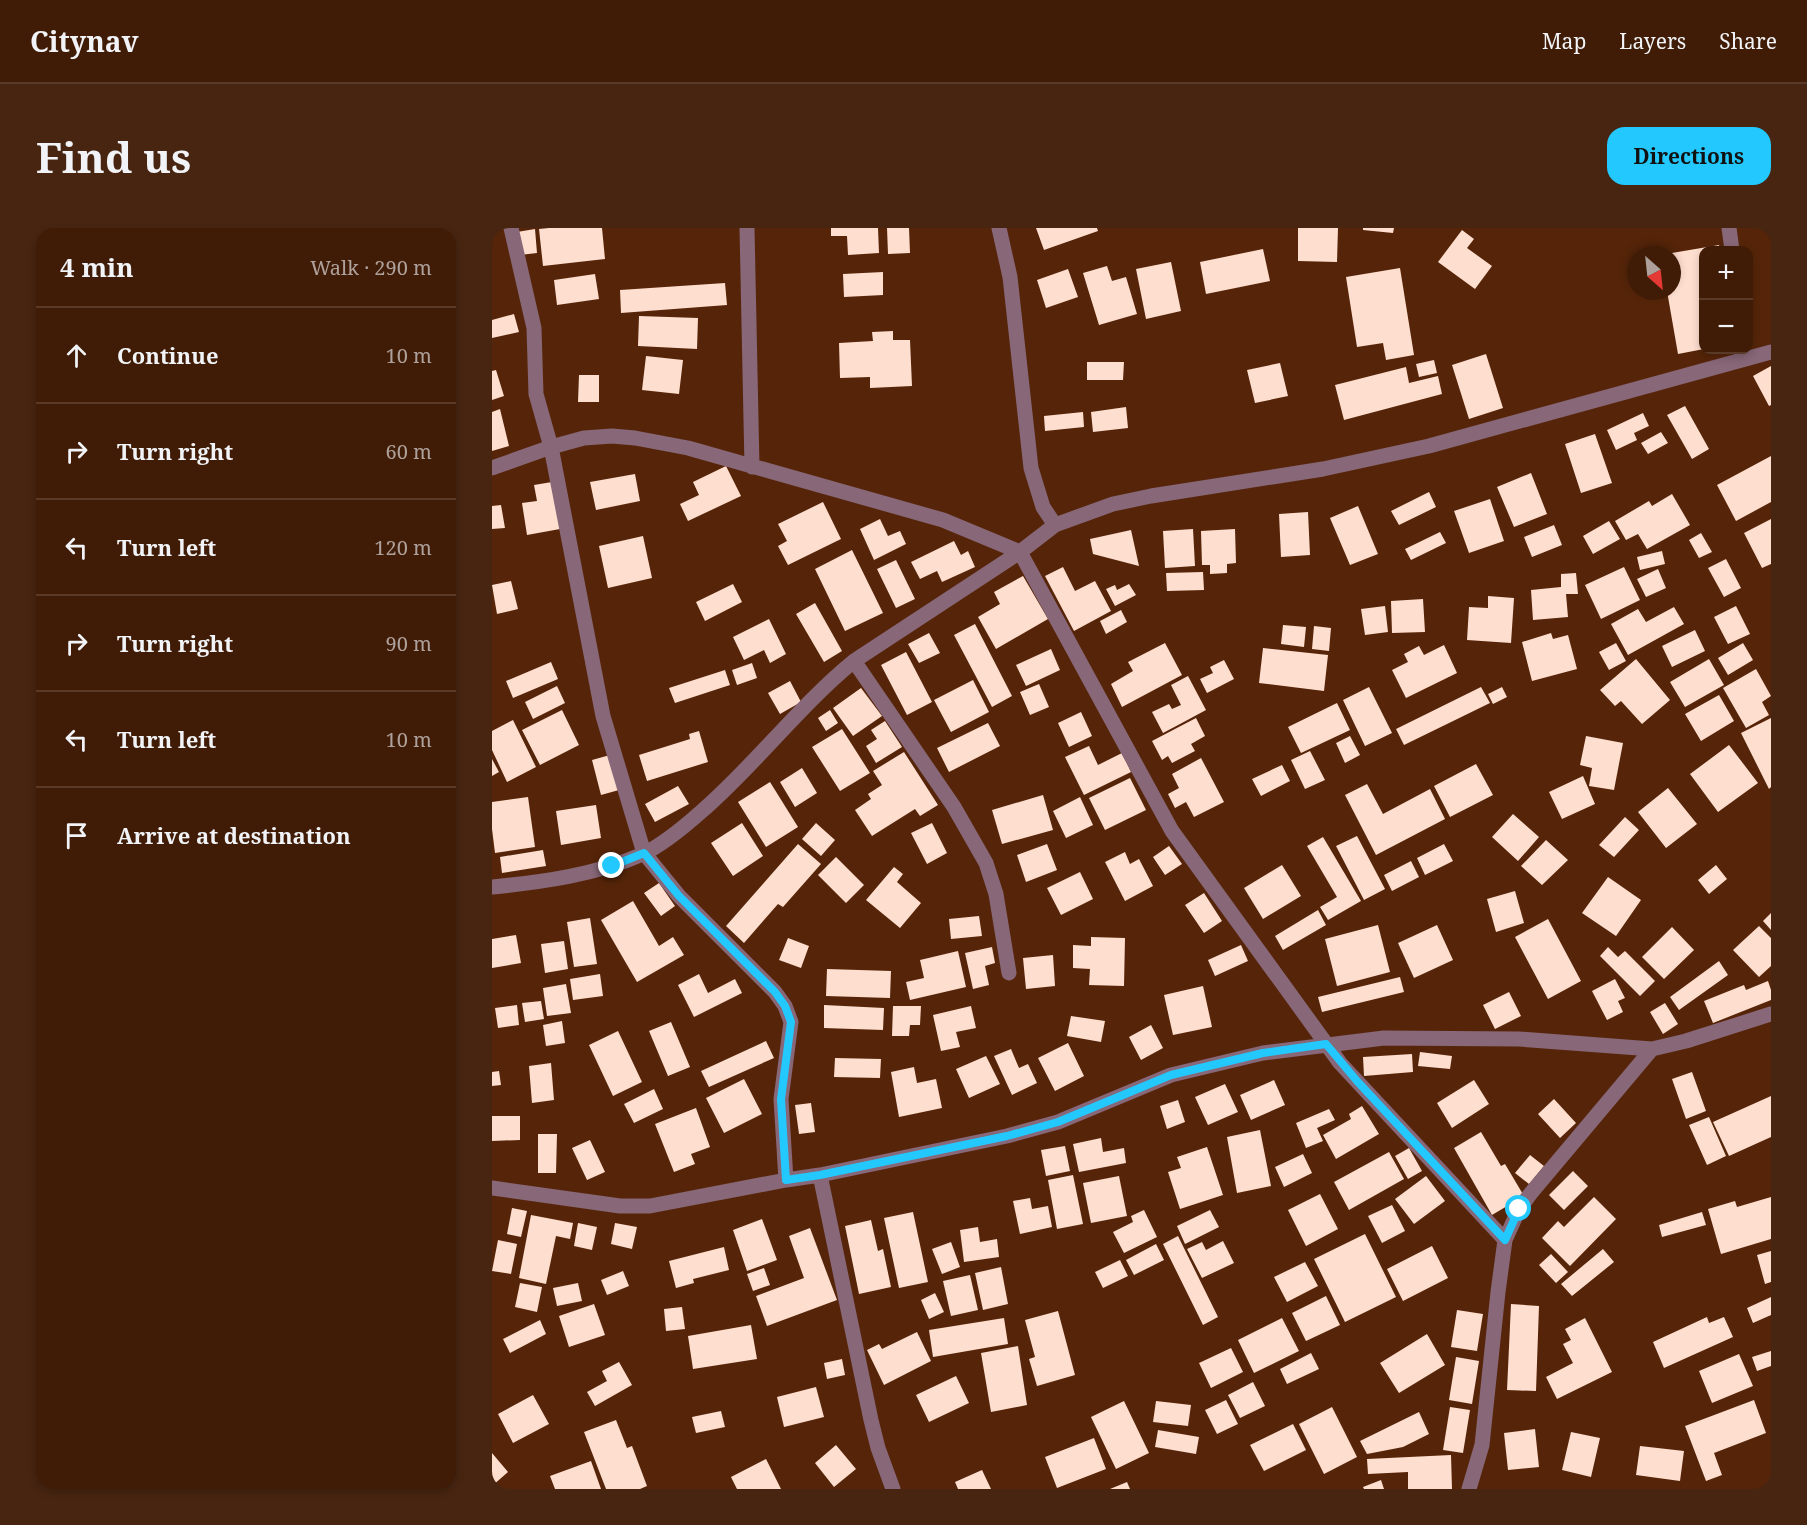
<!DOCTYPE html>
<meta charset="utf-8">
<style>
body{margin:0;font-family:"Noto Serif",serif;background:#472511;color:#f1f3f6}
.controls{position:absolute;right:18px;top:18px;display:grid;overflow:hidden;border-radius:12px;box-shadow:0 3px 9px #0003}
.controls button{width:54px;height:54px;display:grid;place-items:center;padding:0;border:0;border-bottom:2px solid #593a28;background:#401c07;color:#f1f3f6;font:30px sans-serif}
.compass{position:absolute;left:1135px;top:18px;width:54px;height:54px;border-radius:50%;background:#401c07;box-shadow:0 3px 9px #0003;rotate:153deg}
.stop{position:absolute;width:18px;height:18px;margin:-14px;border:4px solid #23c9fe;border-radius:50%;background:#fff}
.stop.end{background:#23c9fe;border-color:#fff;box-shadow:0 2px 6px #0008}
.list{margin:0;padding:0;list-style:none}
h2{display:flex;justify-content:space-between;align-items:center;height:78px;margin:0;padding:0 24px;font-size:26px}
h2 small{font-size:20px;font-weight:400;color:#aea19b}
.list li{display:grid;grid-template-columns:39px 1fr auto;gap:18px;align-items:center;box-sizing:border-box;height:96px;padding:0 24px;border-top:2px solid #593a28}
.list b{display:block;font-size:22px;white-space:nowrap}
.list em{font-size:20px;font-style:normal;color:#aea19b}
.icon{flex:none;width:33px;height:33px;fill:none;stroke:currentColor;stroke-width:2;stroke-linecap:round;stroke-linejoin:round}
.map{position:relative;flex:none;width:1279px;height:1261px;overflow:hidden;border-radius:18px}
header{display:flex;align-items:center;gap:36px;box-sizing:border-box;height:84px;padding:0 30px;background:#401c07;border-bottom:2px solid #593a28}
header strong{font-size:28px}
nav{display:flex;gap:33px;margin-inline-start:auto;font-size:21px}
.intro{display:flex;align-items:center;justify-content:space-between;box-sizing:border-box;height:144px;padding:0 36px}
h1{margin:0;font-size:42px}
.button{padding:15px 27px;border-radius:18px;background:#23c9fe;color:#111;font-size:21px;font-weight:700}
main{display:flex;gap:36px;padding:0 36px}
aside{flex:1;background:#401c07;border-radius:18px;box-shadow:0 3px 9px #0003}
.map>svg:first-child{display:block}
</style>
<header>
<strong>Citynav</strong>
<nav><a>Map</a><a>Layers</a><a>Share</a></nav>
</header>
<div class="intro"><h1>Find us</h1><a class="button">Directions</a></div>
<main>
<aside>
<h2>4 min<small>Walk · 290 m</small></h2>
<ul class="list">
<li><svg class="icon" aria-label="ahead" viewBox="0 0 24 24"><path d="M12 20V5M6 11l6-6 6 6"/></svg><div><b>Continue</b></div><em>10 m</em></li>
<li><svg class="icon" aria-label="right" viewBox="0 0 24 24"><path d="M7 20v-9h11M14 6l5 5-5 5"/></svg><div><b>Turn right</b></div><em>60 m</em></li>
<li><svg class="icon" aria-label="left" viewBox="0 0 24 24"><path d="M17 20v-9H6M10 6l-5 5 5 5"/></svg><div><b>Turn left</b></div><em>120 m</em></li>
<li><svg class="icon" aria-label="right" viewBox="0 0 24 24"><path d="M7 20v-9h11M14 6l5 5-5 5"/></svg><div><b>Turn right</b></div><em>90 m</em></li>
<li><svg class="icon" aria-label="left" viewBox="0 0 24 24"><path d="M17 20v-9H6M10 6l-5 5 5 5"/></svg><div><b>Turn left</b></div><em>10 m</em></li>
<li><svg class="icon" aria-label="arrive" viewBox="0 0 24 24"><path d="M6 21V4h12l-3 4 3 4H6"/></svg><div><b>Arrive at destination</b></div></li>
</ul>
</aside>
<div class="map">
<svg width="1279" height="1261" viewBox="0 0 1279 1261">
<rect width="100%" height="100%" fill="#562509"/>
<path fill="#fedecf" d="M57 0H110L113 31 51 38 47 1Z
M339 0H386L387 25 356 27 355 8H339Z
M395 0H417L418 25 396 26Z
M544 0H605L606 3 552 22Z
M806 0H846L845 34 806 33Z
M871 0H902L901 5 871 2Z
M43 1 45 25 28 27 25 4Z
M970 2 982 11 975 20 1000 38 983 61 946 34Z
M1227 17 1228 22H1212V121L1186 126 1175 63H1180V27L1174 26Z
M771 21 778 53 714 66 708 34Z
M679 34 689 83 654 91 644 41Z
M615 38 620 53 634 49 645 86 607 97 591 45Z
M908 40 922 127 894 132 891 115 865 119 854 49Z
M576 41 586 69 554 80 545 52Z
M391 44V67L352 69 351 46Z
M103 46 107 71 65 77 62 52Z
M233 55 235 77 129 85 128 62Z
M22 86 27 104 0 110V92Z
M147 88 206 90 205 121 146 118Z
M401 103V112H418L420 158 378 160V149L348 150 347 115 381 113 380 104Z
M994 126 1011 180 977 191 960 137Z
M154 128 191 132 187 166 150 162Z
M942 132 945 145 927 149 924 136Z
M595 134H632L631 152H595Z
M788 135 796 168 763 175 755 142Z
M1279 138V177L1277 178 1261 148Z
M914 139 917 155 946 148 950 166 852 192 843 157Z
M4 142 12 168 0 172V143Z
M87 147H107V174H86Z
M1193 178 1217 221 1200 231 1175 187Z
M634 179 636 200 601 204 599 184Z
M8 181 17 218 0 223V184Z
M591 184 592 199 553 203 552 188Z
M1151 185 1157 198 1142 205 1145 212 1124 222 1115 202Z
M1169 204 1176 215 1156 226 1149 215Z
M1103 206 1120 255 1089 265 1073 216Z
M1279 228V274L1244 293 1225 257Z
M234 238 249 268 196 293 188 276 207 267 201 254Z
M1039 245 1055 286 1022 299 1005 259Z
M143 246 148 273 104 282 98 254Z
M60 254 68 301 35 307 30 275 45 273 42 257Z
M937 264 944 279 907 297 899 283Z
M1180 266 1198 297 1155 321 1146 306 1134 312 1123 293 1157 273 1160 278Z
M998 271 1012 313 977 325 962 283Z
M331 274 349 311 296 337 286 318 295 313 286 296Z
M9 277 13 300 0 301V278Z
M866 278 886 326 858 337 838 290Z
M816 284 818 327 789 329 787 286Z
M388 291 396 308 408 303 414 316 382 332 368 301Z
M1279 291V336L1270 340 1252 305Z
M1117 293 1128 311 1101 326 1091 308Z
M1062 297 1070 317 1040 329 1032 309Z
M701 301 703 338 673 340 671 303Z
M743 301 744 335 735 336V345L718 346V337H710L709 303Z
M639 302 647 338 601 326 598 311Z
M948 304 954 315 919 332 913 321Z
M1209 305 1220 324 1207 330 1197 312Z
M151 308 160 350 116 360 107 318Z
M462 313 469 327 476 323 483 339 450 354 445 343 428 351 419 334Z
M360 322 391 385 353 403 323 341Z
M1170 323 1173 336 1148 342 1145 329Z
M1234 331 1249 360 1232 369 1216 340Z
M404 332 423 371 404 380 385 341Z
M571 339 583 363 603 353 619 383 582 403 553 348Z
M1132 339 1148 372 1109 391 1093 357Z
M1166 341 1174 360 1154 369 1145 351Z
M711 344 712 362 675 363 674 345Z
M1084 345 1086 366H1074L1076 389 1041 392 1039 362 1069 359V346Z
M531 348 556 391 504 421 486 389 508 376 502 364Z
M19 353 26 381 5 386 0 357Z
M241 356 250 374 213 393 204 374Z
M637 356 644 367 623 378 614 361 623 357 625 362Z
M996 368 1022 370 1019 415 975 412 977 379 996 380Z
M931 371 933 404 900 405 899 373Z
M323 375 350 423 332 434 304 386Z
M893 378 896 404 873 407 869 381Z
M1244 378 1258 406 1236 416 1222 389Z
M1182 379 1192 396 1136 427 1119 396 1146 381 1154 394Z
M629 382 635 394 614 406 608 393Z
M277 391 294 426 278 435 272 422 252 432 241 409Z
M483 396 520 468 500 479 462 407Z
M791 397 814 399 812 419 789 416Z
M822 398 839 400 837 423 820 421Z
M1203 402 1213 423 1180 439 1170 418Z
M437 405 448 425 427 435 416 416Z
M1059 405 1061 411 1076 407 1085 441 1040 453 1030 414Z
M673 415 690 447 630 479 619 456 641 443 636 434Z
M1124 415 1134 433 1117 442 1107 424Z
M1251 415 1261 432 1236 447 1226 430Z
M952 417 965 445 914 470 900 442 916 434 912 426 927 418 932 427Z
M771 420 836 427 832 463 767 455Z
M559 421 568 442 534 458 524 437Z
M414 424 440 474 415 487 389 437Z
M1144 431 1178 472 1150 496 1129 473 1123 478 1108 462Z
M1217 431 1232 457 1193 479 1178 454Z
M732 432 742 451 715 465 708 451 721 445 718 439Z
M59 434 66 451 21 470 14 453Z
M260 435 265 450 245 457 240 442Z
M1264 441 1279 468 1270 474 1277 487 1254 500 1231 460Z
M233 442 238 457 183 475 177 460Z
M696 448 714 482 688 496 682 483 688 496 671 505 660 484 677 476 680 481 689 477 679 457Z
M481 452 497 484 459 504 442 472Z
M298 453 309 474 288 486 276 465Z
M547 456 557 479 538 487 528 464Z
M65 458 73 475 41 491 33 474Z
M877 459 900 505 873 518 851 472Z
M989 459 998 475 912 517 904 501Z
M1010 459 1015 469 1001 476 996 466Z
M369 460 390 488 361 508 341 480Z
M1227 467 1242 493 1209 513 1193 486Z
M845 475 858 502 809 525 796 499Z
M70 482 87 517 48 537 30 502Z
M338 482 346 495 334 503 326 490Z
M589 484 600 508 577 519 566 495Z
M704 490 713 508 699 516 703 523 680 535 676 528 670 532 660 513Z
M1279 490V559L1277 561 1249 505Z
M21 492 44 539 15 554 0 522V503Z
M393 493 410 519 384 535 374 518 385 511 379 502Z
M496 495 508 518 457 544 445 520Z
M350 501 378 545 348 563 320 519Z
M207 503 216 534 155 553 147 527 198 511 197 506Z
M858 508 868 527 853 535 844 515Z
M1094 508 1131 515 1122 562 1097 558 1100 540 1088 537Z
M1237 517 1266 555 1226 584 1198 546Z
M597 518 606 537 630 525 639 544 592 567 573 529Z
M818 523 833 552 813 561 799 532Z
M412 524 446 577 428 588 423 581 380 608 363 582 379 571 376 566 390 557 381 543Z
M118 527 127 562 109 567 100 532Z
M709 530 732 574 702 589 694 574 683 580 676 566 687 560 680 546Z
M0 531 7 544 0 548Z
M984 536 1001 567 958 589 942 558Z
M790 537 798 553 769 568 760 551Z
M310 540 325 565 303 579 288 554Z
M1091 548 1103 576 1070 591 1057 564Z
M638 550 654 582 613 602 597 570Z
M278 554 306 599 274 619 246 574Z
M875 556 891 586 938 561 953 591 884 627 853 567Z
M186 558 197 576 163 594 153 576Z
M1176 560 1205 596 1174 620 1146 584Z
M551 567 561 602 510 616 500 582Z
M36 569 43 619 3 625 0 601V574Z
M588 569 601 597 574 610 561 583Z
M104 577 109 610 69 617 64 583Z
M1021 586 1047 609 1026 633 1000 609Z
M1133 589 1147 602 1122 629 1107 617Z
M250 595 271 628 241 648 219 615Z
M324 595 343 612 329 628 310 611Z
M440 595 455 625 435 636 419 605Z
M865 608 893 661 872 672 844 618Z
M831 609 869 673 836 692 828 679 845 669 815 618Z
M1054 612 1076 632 1050 657 1029 638Z
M306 616 329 636 291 679 286 676 252 715 234 698Z
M555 616 565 642 534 654 525 627Z
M952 616 961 633 933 647 925 630Z
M677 618 690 636 673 647 661 629Z
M51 622 54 638 10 645 8 629Z
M633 624 638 636 647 631 661 658 633 673 613 634Z
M344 629 372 657 354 675 326 647Z
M919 633 927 649 900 663 892 647Z
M790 637 809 668 771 691 752 660Z
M1224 637 1235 651 1217 666 1206 652Z
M402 639 411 646 405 654 429 675 408 700 374 672Z
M588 644 601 671 569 687 555 660Z
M1116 649 1149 672 1124 708 1090 685Z
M167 655 183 678 169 688 152 665Z
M1023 663 1032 695 1004 704 995 671Z
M712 665 730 693 712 705 693 677Z
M141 673 167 718 181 709 192 727 145 754 109 692Z
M826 682 834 697 791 722 783 708Z
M1279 685V702L1271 693Z
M487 688 490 708 459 711 457 691Z
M98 690 105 736 82 739 75 694Z
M1056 691 1089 753 1056 771 1023 709Z
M886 697 898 744 845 758 833 711Z
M945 697 961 732 922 750 906 715Z
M1267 698 1279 710V738L1267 749 1241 722Z
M1180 699 1202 722 1172 751 1150 729Z
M24 707 29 735 0 740V711Z
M599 709 633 710 632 758 597 757 598 741 581 740V717L599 718Z
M296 710 317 718 309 740 287 732Z
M72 713 76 741 53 745 49 716Z
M749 717 756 733 723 748 716 732Z
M500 719 503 735 493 738 497 757 481 761 473 725Z
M1116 719 1126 729 1133 723 1163 753 1148 768 1108 728Z
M466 723 474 759 418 772 414 754 432 750 428 732Z
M561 727 563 758 534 761 531 730Z
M1227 733 1236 747 1187 782 1178 769Z
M335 741 399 743 398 770 334 768Z
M108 746 111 768 81 772 78 751Z
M207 746 216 765 243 751 250 765 202 789 186 757Z
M908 749 912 764 830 784 826 769Z
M1123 751 1133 770 1126 773 1131 784 1115 792 1100 763Z
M1276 753 1279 762V772L1221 795 1212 773 1252 757 1254 762Z
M74 756 79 785 55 788 51 760Z
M711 758 720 799 681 807 672 767Z
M1017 764 1029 788 1003 801 991 777Z
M49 773 52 791 33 794 30 775Z
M1173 775 1186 796 1171 806 1158 784Z
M25 777 27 797 6 800 3 780Z
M332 777 392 780 391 802 332 800Z
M401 778H429L428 797H418L417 808H400Z
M479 778 484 800 464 804 468 819 449 823 441 787Z
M579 788 613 793 609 814 575 808Z
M70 793 73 815 54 818 51 797Z
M179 794 198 839 176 848 157 803Z
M659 797 671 820 649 832 637 809Z
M126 803 150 854 121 868 97 817Z
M274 813 282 830 217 859 209 843Z
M576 815 592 848 563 863 546 830Z
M519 821 527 840 536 836 545 855 520 867 502 828Z
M928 824 960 828 958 841 926 838Z
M920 826 921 844 872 848 871 829Z
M494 828 508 856 477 870 464 841Z
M343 830 389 831 388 850 342 849Z
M59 835 62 872 40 875 37 838Z
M422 839 425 855 444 851 450 880 407 889 399 844Z
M7 843 9 857 0 858V844Z
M1200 844 1214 883 1194 891 1180 851Z
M252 851 270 886 232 905 214 870Z
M782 852 793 877 759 892 748 867Z
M982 852 997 876 960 900 945 875Z
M733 856 746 884 716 897 703 869Z
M162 861 171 881 142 895 132 876Z
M1279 868V909L1237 928 1221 894Z
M1062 871 1084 895 1068 910 1046 886Z
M686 872 693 894 675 901 668 878Z
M319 875 323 904 307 906 303 877Z
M870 878 887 906 844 931 831 907 859 891 857 886Z
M204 880 218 919 199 926 203 936 182 944 163 896Z
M837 881 843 892 825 900 831 913 814 920 804 895Z
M0 888H28V912L0 913Z
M1217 889 1234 928 1215 937 1197 897Z
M768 902 779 958 745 965 735 909Z
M989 904 1009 938 1013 936 1032 968 1000 987 962 920Z
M46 906H65L64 945H46Z
M609 910 611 924 632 920 634 935 587 944 581 916Z
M98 912 113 944 95 952 80 920Z
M573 918 578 943 554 948 549 922Z
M715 919 731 967 688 981 676 944 689 940 685 929Z
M917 920 930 943 916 951 903 928Z
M897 924 912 951 857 982 842 954Z
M811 926 820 945 792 959 783 939Z
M1038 927 1052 938 1037 956 1023 945Z
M1081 943 1096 958 1072 982 1057 967Z
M581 947 591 996 565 1001 556 952Z
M627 948 635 988 599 995 591 955Z
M934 948 953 973 922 996 903 971Z
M828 966 846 1001 814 1018 796 982Z
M1102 969 1124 991 1078 1038 1050 1010 1066 993 1072 999Z
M1279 969V1011L1229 1026 1216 981 1243 973 1245 979Z
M538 970 540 981 556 978 560 999 528 1006 521 973Z
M900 977 913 1003 890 1015 876 988Z
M20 980 35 983 29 1009 15 1006Z
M652 982 665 1009 632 1025 621 1004 641 994 639 988Z
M718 982 727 999 693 1016 685 998Z
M421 984 436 1054 407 1060 392 990Z
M1210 984 1214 997 1170 1009 1167 997Z
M39 987 81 995 78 1011 64 1008 54 1056 27 1050Z
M270 991 285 1032 255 1043 241 1002Z
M379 992 386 1023 391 1021 399 1059 367 1066 353 998Z
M86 995 105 999 100 1022 82 1018Z
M123 995 145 999 140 1021 119 1016Z
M486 999 488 1014 505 1011 507 1029 472 1034 468 1002Z
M318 1000 345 1072 275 1098 264 1068 312 1050 297 1008Z
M873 1006 904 1069 853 1094 822 1031Z
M686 1008 726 1089 711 1097 671 1016Z
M6 1012 25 1016 19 1046 0 1043Z
M731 1013 742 1035 710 1050 695 1021 710 1014 714 1022Z
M459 1014 468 1039 450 1046 440 1021Z
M664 1016 672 1032 642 1047 634 1032Z
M940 1018 956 1050 911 1073 895 1041Z
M232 1019 237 1042 201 1051 202 1055 184 1060 177 1033Z
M1111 1021 1122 1034 1080 1068 1069 1056Z
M1279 1023V1054L1273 1056 1265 1027Z
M1059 1026 1076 1044 1064 1055 1047 1037Z
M628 1032 636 1048 611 1060 603 1044Z
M813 1034 826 1058 795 1074 782 1049Z
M509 1039 516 1076 491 1082 483 1045Z
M272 1040 278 1057 261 1063 255 1046Z
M131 1043 137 1058 115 1067 109 1052Z
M478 1047 486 1082 459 1088 451 1053Z
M28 1055 50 1059 45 1084 23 1079Z
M86 1055 90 1073 65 1078 61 1060Z
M443 1065 452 1084 437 1091 429 1072Z
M834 1068 848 1097 814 1113 800 1085Z
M1279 1069V1087L1261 1095 1255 1080Z
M102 1076 113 1107 77 1119 67 1088Z
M1019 1076 1047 1078 1044 1163 1015 1162Z
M190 1079 193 1101 174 1103 172 1081Z
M965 1082 991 1086 985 1123 959 1119Z
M566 1083 583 1147 545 1158 537 1131 543 1129 533 1092Z
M1215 1089 1217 1095 1232 1089 1241 1109 1172 1140 1161 1114Z
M512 1090 516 1116 441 1129 437 1102Z
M790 1090 807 1123 762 1145 746 1112Z
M1093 1090 1120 1144 1065 1171 1054 1149 1081 1135 1071 1116 1079 1112 1073 1101Z
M48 1092 54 1106 18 1125 11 1111Z
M259 1097 265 1131 201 1141 196 1108Z
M425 1104 439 1133 392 1157 375 1122 387 1116 390 1121Z
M935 1106 953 1137 907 1165 888 1135Z
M526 1118 535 1177 499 1184 489 1125Z
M739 1120 751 1144 719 1160 707 1135Z
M1279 1123V1138L1265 1143 1260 1129Z
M819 1125 827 1141 795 1156 788 1141Z
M1247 1126 1261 1158 1220 1175 1207 1143Z
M964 1129 987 1133 980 1176 957 1172Z
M350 1131 353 1147 335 1151 332 1135Z
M127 1134 140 1157 103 1178 95 1164 115 1153 110 1143Z
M464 1148 477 1175 437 1194 424 1167Z
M761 1154 773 1178 748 1190 736 1167Z
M324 1159 332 1189 292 1199 285 1169Z
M41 1167 57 1196 21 1215 6 1186Z
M734 1172 746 1196 725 1206 713 1182Z
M1262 1172 1274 1205 1222 1225 1230 1247 1214 1253 1193 1198Z
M632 1173 657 1225 624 1241 599 1189Z
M664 1173 699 1177 696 1198 661 1194Z
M840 1179 865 1229 832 1246 807 1196Z
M958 1179 978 1182 971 1225 951 1222Z
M229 1183 233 1199 204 1205 200 1189Z
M927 1184 937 1206 911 1219 875 1226 868 1213Z
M124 1192 135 1220 140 1218 155 1258 148 1261H114L92 1204Z
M801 1196 814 1222 772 1243 758 1217Z
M1043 1201 1047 1239 1016 1242 1012 1205Z
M666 1202 707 1209 704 1226 663 1219Z
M1079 1204 1108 1210 1099 1249 1070 1242Z
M602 1210 614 1241 565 1260 553 1229Z
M344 1217 364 1241 342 1259 323 1235Z
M1148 1218 1192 1223 1188 1253 1144 1247Z
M0 1225 16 1244 0 1258Z
M959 1227 960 1261H916V1244L876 1246 875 1231Z
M274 1231 289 1261H245L239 1249Z
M99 1233 109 1261H63L58 1248Z
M490 1242 499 1261H466L463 1254Z
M889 1252 892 1261H872L871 1259Z
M635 1254 638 1261H618Z"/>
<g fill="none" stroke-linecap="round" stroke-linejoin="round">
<path stroke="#876778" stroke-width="15" d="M19 0 42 100 44 166 59 219 111 488 152 625 187 668 283 764 293 778 299 794 289 871 294 952
M255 0 260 239
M507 0 518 49 539 240 551 279 563 297
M1237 0 1240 22
M0 240 59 219 92 210 120 208 143 210 196 220 451 292 528 324 680 603 848 835 1013 1012
M362 433 462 579 494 635 504 666 517 745
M0 659C51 654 103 647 151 626 172 616 192 599 210 583 264 536 307 478 362 433L528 324 563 297 621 276 659 268 831 241 937 218 1279 124
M328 947 379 1192 386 1220 401 1261
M0 960 128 978H158L294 952 328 947 515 908 566 894 679 847 771 825 892 810 1027 811 1160 821 1194 813 1279 786
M977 1261 990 1217 1006 1064 1013 1012 1027 981 1039 965 1160 821"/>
</g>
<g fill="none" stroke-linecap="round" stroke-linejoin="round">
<path stroke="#23c9fe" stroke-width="8" d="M120 638 152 625 187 668 283 764 293 778 299 794 289 871 294 952 328 947 515 908 566 894 679 847 771 825 834 816 865 853 1013 1012 1027 981"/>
</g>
</svg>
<div class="controls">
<button>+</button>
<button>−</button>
</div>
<svg class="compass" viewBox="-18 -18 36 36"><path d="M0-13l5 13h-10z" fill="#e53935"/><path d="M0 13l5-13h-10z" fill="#aea19b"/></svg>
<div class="stop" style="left:1027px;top:981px"></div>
<div class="stop end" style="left:120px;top:638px"></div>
</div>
</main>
